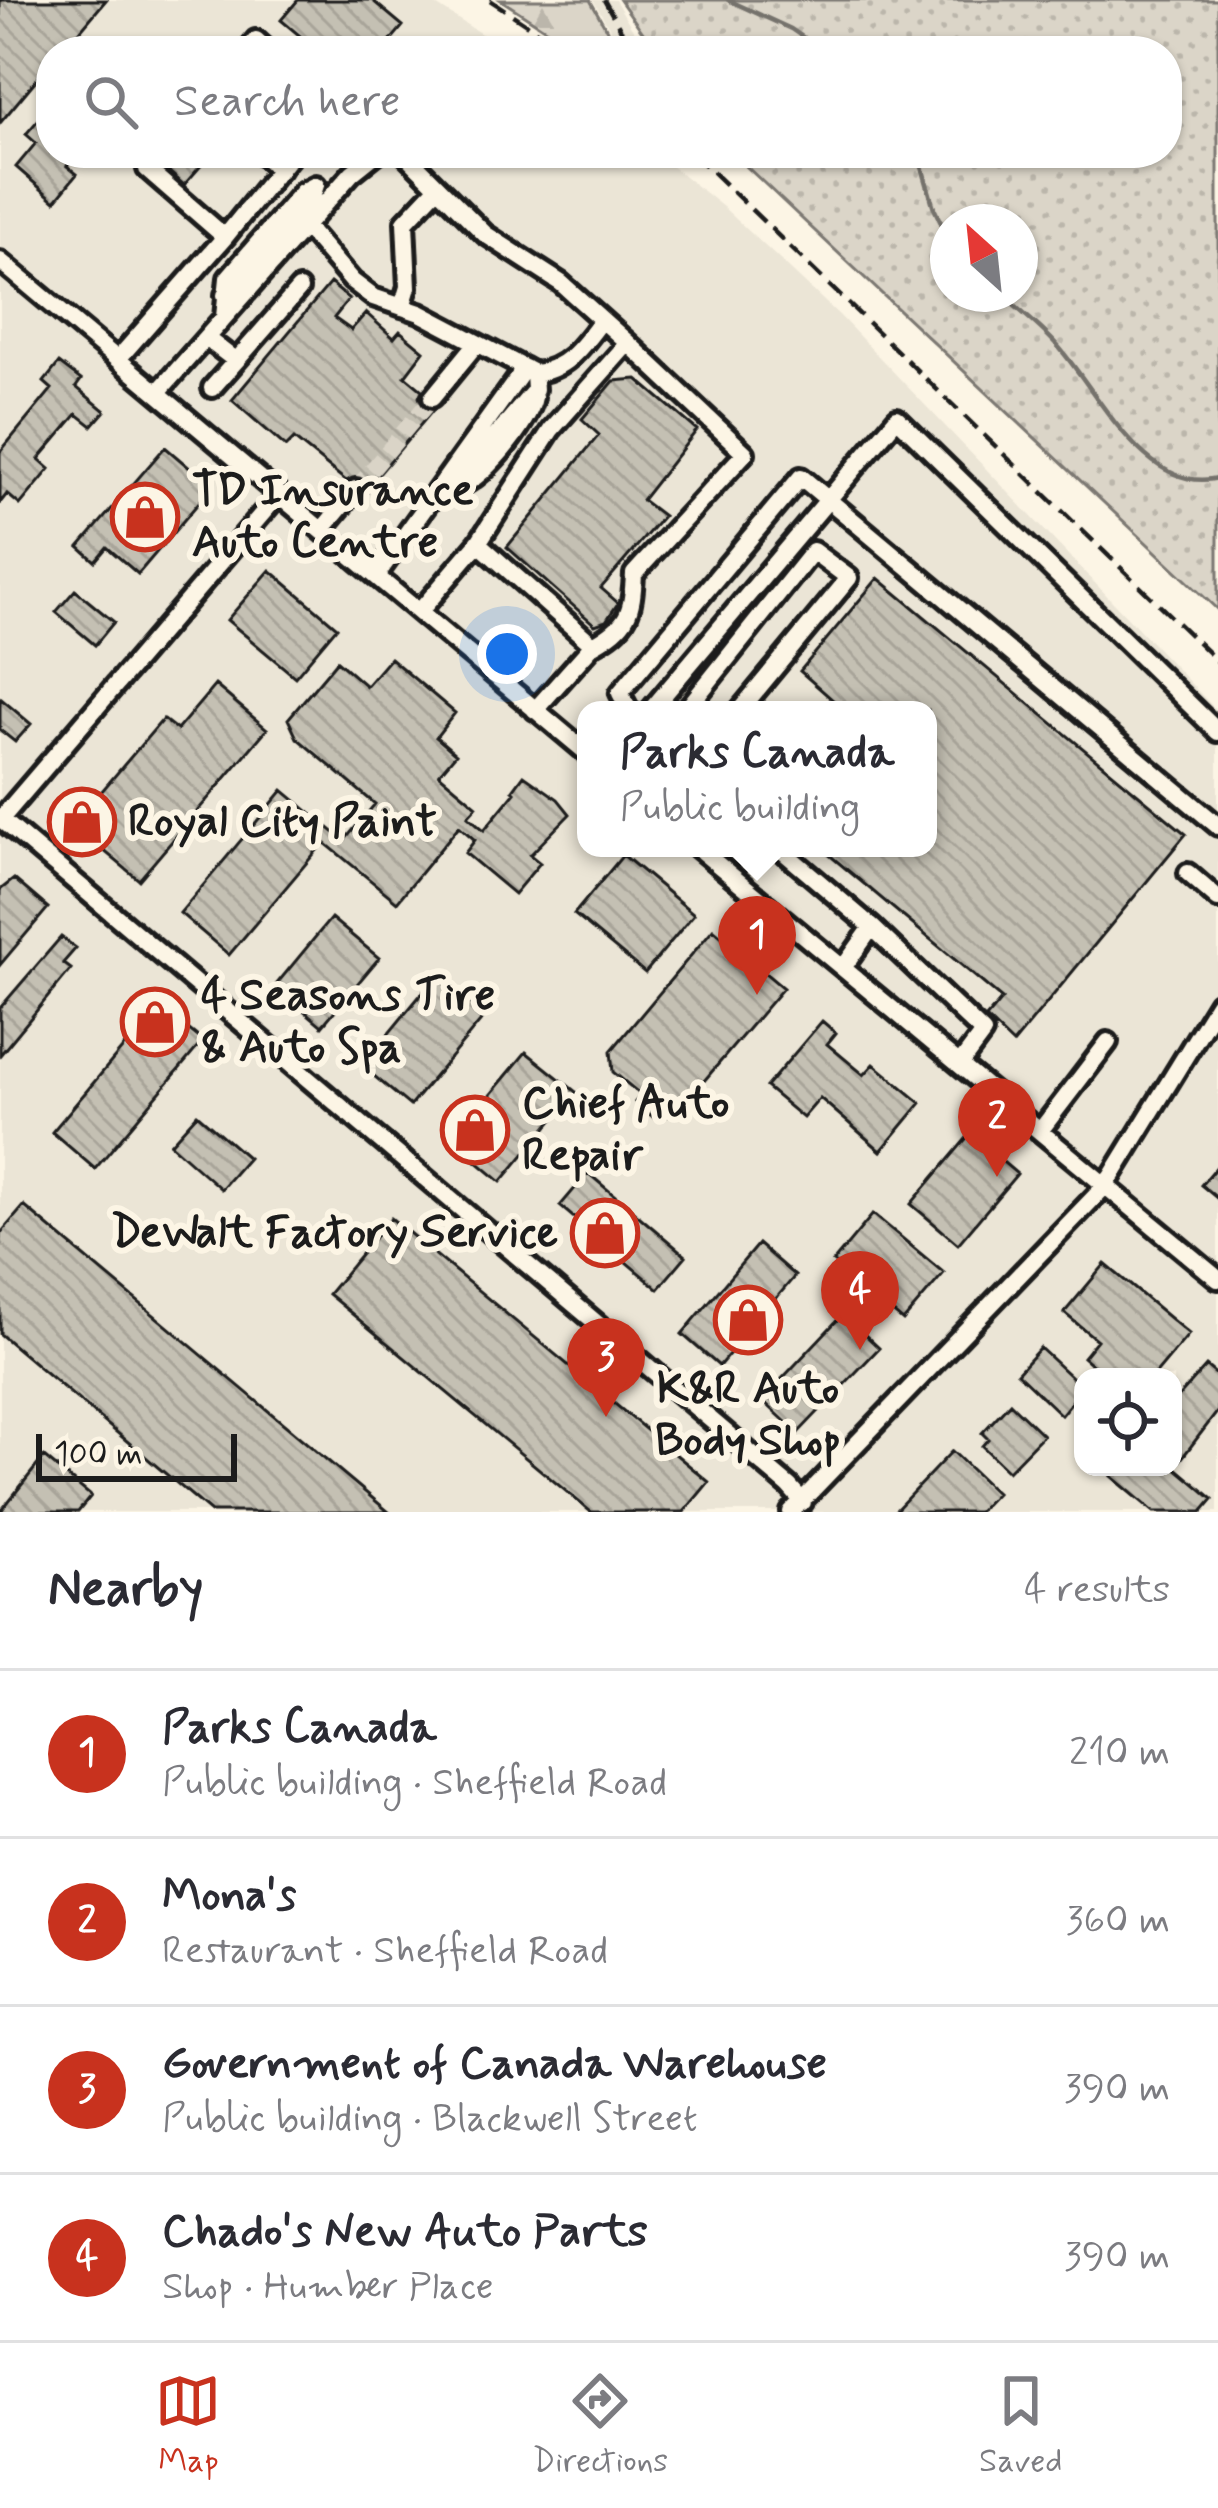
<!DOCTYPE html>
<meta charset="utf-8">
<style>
body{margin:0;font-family:Mynerve,sans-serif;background:#f2f2f3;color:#2b2b33}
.controls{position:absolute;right:36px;bottom:36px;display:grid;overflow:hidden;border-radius:24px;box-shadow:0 3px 9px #0004}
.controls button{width:108px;height:108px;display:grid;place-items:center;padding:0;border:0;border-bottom:3px solid #e1e1e2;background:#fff;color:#2b2b33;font:60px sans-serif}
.compass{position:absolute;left:930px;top:204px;width:108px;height:108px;border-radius:50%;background:#fff;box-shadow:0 3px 9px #0004;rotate:333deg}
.scale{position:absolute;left:36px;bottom:30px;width:201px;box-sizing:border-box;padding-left:12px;border:6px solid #1c1c1c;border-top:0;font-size:33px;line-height:42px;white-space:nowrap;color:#1c1c1c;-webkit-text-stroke:9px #fcf5e5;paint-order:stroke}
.you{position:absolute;left:507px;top:654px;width:42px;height:42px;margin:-30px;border:9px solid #fff;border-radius:50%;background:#1a73e8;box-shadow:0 0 0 18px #1a73e833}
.badge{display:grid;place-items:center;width:78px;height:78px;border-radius:50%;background:#c8321e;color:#fff;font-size:39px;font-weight:700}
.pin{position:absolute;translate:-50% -99px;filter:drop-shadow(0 3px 6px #0008)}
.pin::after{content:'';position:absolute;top:63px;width:42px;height:36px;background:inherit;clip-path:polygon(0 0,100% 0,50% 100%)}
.popup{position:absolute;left:577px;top:701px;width:360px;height:156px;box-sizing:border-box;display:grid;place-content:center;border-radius:24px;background:#fff;filter:drop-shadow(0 3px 9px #0005);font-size:39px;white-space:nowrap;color:#7c7c81}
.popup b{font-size:45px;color:#2b2b33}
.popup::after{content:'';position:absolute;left:50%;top:100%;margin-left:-24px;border:24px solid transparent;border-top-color:#fff}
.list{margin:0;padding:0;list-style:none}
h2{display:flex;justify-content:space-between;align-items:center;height:156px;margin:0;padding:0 48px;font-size:51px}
h2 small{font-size:39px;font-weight:400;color:#7c7c81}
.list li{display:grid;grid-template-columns:78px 1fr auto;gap:36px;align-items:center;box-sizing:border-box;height:168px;padding:0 48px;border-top:3px solid #e1e1e2}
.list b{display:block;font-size:45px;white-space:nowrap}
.list p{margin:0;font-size:39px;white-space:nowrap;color:#7c7c81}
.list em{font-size:39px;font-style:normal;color:#7c7c81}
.icon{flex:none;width:66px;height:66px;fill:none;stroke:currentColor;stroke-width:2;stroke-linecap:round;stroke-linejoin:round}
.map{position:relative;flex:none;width:1218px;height:1512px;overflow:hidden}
.search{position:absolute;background:#fff;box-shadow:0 3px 9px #0004;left:36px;right:36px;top:36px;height:132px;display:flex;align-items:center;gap:30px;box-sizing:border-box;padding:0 42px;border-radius:48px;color:#7c7c81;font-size:45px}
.sheet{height:828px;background:#fff}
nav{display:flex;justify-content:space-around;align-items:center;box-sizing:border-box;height:168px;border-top:3px solid #e1e1e2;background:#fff;font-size:33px;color:#7c7c81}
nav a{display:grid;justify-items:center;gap:6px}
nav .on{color:#c8321e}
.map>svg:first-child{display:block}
</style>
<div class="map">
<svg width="1218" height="1512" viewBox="0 0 1218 1512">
<defs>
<pattern id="grass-dots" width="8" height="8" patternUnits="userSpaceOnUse" patternTransform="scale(3)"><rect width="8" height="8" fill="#dbd5c8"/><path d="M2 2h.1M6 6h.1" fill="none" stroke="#bbb6ab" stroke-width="1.8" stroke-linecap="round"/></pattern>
<pattern id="forest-firs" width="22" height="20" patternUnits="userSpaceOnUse" patternTransform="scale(3)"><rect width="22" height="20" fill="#dbd5c8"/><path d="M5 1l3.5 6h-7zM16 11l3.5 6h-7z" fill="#bbb6ab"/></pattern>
<pattern id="building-back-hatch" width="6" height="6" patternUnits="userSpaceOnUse" patternTransform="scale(3)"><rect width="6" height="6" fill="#c4c0b3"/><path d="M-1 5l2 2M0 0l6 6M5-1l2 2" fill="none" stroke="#a8a499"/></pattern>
</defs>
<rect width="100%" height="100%" fill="#fcf5e5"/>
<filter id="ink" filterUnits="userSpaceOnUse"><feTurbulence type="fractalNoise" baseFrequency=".00833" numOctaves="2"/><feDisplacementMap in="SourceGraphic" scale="24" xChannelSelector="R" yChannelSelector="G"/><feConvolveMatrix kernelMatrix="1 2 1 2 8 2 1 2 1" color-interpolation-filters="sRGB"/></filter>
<g filter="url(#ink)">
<path fill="#ebe5d6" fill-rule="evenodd" d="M0 0H428L508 51H51V153H655L723 207 839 315 1218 712V1512H0ZM586 710H928V848H586ZM1083 1377H1173V1467H1083Z
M593 0H615L646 51H623Z"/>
<path fill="url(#grass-dots)" stroke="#7c7872" stroke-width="3" fill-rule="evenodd" d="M620 0H1218V610L732 153H1167V51H656ZM948 222H1020V294H948Z"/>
<path fill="url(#forest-firs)" stroke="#7c7872" stroke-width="3" d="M501 0H590L619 51H579Z"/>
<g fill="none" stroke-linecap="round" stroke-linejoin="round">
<path stroke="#75726c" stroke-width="4.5" d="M728 0 791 29 823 51
M918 153 934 208 948 238
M1001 294C1019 310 1040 326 1056 344 1098 390 1144 495 1218 478"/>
</g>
<path fill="url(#building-back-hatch)" stroke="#1c1c1c" stroke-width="3" d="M0 0H106L63 51H51V62L0 123Z
M298 0H372L403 26 382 51H318L281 20Z
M51 105V153H77L67 166 77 174 55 201 16 167 36 143 26 134Z
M173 153H212L184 185 165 168Z
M330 283 349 299 334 318 351 330 366 313 394 338 400 331 424 351 405 376 422 390 419 397 423 407 433 410 368 487 359 477 346 481 294 439 286 447 232 400Z
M59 363 81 380 76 387 105 411 92 426 77 414 39 459 50 469 20 505 7 494 0 503V452L52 389 44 382Z
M637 379 697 430 642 500 663 516 601 588 618 603 606 621 595 625 507 547 599 435 582 419 614 381Z
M165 447 212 487 138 574 107 547 95 561 79 547Z
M270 570 337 627 295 677 227 620Z
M878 578 1186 834 1013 1044 986 1018 1002 999 821 848H928V710H824L833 700 800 671Z
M75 590 114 622 95 645 56 612Z
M390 658 455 713 436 737 456 754 439 774 477 806 468 816 484 830 515 792 513 790 524 775 558 799 570 814 530 855 540 863 514 894 465 853 475 840 459 826 397 902 324 842 229 955 180 913 283 790 344 841 375 804 297 738 288 719 337 661 366 686Z
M215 685 267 729 139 880 73 825 163 719 177 730Z
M0 698 31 724 15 742 0 730Z
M623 855 694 914 645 973 574 914Z
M14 879 48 908 0 965V890Z
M331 918 379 958 322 1026 275 986Z
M713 929 783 988 675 1115 654 1118 635 1102 641 1095 613 1072 611 1051Z
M61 937 76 948 63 963 71 969 0 1055V1008Z
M437 975 485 1016 410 1106 362 1066Z
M159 1005 182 1018 183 1025 203 1041 95 1169 52 1132Z
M822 1021 836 1033 827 1044 864 1075 874 1064 921 1103 881 1151 820 1098 803 1118 766 1087Z
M526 1052 576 1092 501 1182 452 1141Z
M197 1114 248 1158 221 1189 170 1144Z
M970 1134 1017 1174 958 1244 911 1204Z
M1218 1165V1199L1201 1185Z
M588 1173 686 1256 658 1289 560 1206Z
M24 1206 389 1512H211L0 1334V1234Z
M873 1214 944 1273 903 1321 833 1262Z
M391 1218 709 1482 684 1512H591L328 1294Z
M758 1244 795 1276 719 1366 682 1334Z
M1105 1264 1189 1334 1153 1377H1106L1083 1357 1097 1340 1064 1313Z
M843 1314 879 1348 798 1433 762 1400Z
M1040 1348 1083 1388 1061 1415 1017 1373Z
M1206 1366 1218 1376V1411L1175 1467 1213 1499 1202 1512H1154L1111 1476 1119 1467H1173V1403Z
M1010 1403 1043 1435 1008 1471 982 1446 988 1439 982 1433Z
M952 1451 996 1493 978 1512H894Z
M44 1457 91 1496 78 1512H0Z"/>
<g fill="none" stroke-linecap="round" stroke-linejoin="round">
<path stroke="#dad4c7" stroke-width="16" stroke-dasharray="16 8" stroke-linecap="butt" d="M356 489 432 398"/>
<defs>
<path id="minor" d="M247 51 256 40 268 51
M161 153 147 169 225 237
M261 153 280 170
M404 153 485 234 561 283 628 343
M305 226 352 281 373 297 420 313 534 373C566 371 584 344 602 320
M0 261 586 752
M402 307 408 287 405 222 438 187
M224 317 228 278 302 192 316 185 312 197 225 295
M206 338 236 361 212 388
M118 359 225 237 293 153
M236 361 299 289
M158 392 352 173 377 153
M432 398 477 343
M456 487C481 482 530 422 534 397
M433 498 453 487 535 390 534 373
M322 530 356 489
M478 543 593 645 535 710
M376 576 525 368
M420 611 478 543 551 430 628 343 745 453 634 574C632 613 629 625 593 645
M629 710 620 693 801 477 1218 826
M651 710 897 418 1218 732
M686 710 813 551 849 578 740 710
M1 819 789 1486 803 1502
M0 820 279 494
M698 848 1218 1279
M779 848 872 927 843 968
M1188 873 1218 899
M872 927 983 1033 960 1064
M1040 1131 1108 1042
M791 1512 1106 1185 1218 1003"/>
</defs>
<use href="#minor" stroke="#1c1c1c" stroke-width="26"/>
<use href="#minor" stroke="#fcf5e5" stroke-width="16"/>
<path stroke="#1c1c1c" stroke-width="4.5" stroke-dasharray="18 9" stroke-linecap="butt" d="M490 0 567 51
M604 0 633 51
M693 153 1218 662"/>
</g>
</g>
<defs>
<symbol id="shop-ring" viewBox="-11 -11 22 22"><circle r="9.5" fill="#fcf5e5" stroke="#c8321e" stroke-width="1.5"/><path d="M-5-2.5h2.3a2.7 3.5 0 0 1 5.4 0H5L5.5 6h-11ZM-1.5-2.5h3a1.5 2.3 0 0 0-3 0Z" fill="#c8321e"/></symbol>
</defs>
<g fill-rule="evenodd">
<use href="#shop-ring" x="107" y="479" width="76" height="76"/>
<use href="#shop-ring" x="44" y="784" width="76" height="76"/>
<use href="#shop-ring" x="117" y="984" width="76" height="76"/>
<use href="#shop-ring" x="437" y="1092" width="76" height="76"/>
<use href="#shop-ring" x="567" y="1195" width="76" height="76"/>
<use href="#shop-ring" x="710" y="1282" width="76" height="76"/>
</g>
<g text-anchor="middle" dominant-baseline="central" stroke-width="12" stroke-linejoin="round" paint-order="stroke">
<g font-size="45" font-weight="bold" fill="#1c1c1c" stroke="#fcf5e5" text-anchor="start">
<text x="192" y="491">TD Insurance<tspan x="192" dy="52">Auto Centre</tspan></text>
<text x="128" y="822">Royal City Paint</text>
<text x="201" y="996">4 Seasons Tire<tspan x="201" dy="52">&amp; Auto Spa</tspan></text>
<text x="522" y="1104">Chief Auto<tspan x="522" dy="52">Repair</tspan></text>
<text x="558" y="1233" text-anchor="end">DeWalt Factory Service</text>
<text x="748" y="1389" text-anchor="middle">K&amp;R Auto<tspan x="748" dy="52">Body Shop</tspan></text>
</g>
</g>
</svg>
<div class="controls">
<button><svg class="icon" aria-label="locate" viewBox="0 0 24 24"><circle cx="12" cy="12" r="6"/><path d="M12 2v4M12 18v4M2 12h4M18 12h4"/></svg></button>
</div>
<svg class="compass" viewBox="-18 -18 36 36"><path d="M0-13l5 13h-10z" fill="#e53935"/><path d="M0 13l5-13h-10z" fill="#7c7c81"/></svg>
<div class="scale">100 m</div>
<div class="you"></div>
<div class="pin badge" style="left:757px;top:995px">1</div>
<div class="popup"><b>Parks Canada</b>Public building</div>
<div class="pin badge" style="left:997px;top:1177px">2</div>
<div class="pin badge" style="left:606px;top:1417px">3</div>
<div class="pin badge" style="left:860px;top:1350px">4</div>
<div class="search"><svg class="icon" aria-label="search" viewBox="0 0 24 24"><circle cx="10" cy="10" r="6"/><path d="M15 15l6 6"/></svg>Search here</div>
</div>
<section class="sheet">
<h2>Nearby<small>4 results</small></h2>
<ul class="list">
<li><span class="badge">1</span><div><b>Parks Canada</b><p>Public building · Sheffield Road</p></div><em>210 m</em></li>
<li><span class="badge">2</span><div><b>Mona's</b><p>Restaurant · Sheffield Road</p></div><em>360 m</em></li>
<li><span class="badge">3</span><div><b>Government of Canada Warehouse</b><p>Public building · Blackwell Street</p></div><em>390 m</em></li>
<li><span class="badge">4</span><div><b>Chado's New Auto Parts</b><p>Shop · Humber Place</p></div><em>390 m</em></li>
</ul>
</section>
<nav>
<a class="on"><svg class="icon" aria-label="map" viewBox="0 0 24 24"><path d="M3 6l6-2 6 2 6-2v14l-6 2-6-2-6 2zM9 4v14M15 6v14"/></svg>Map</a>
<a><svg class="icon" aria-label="directions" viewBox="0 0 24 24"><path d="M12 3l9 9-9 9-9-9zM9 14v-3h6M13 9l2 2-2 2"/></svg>Directions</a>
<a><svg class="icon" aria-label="saved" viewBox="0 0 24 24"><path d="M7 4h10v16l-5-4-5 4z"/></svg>Saved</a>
</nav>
